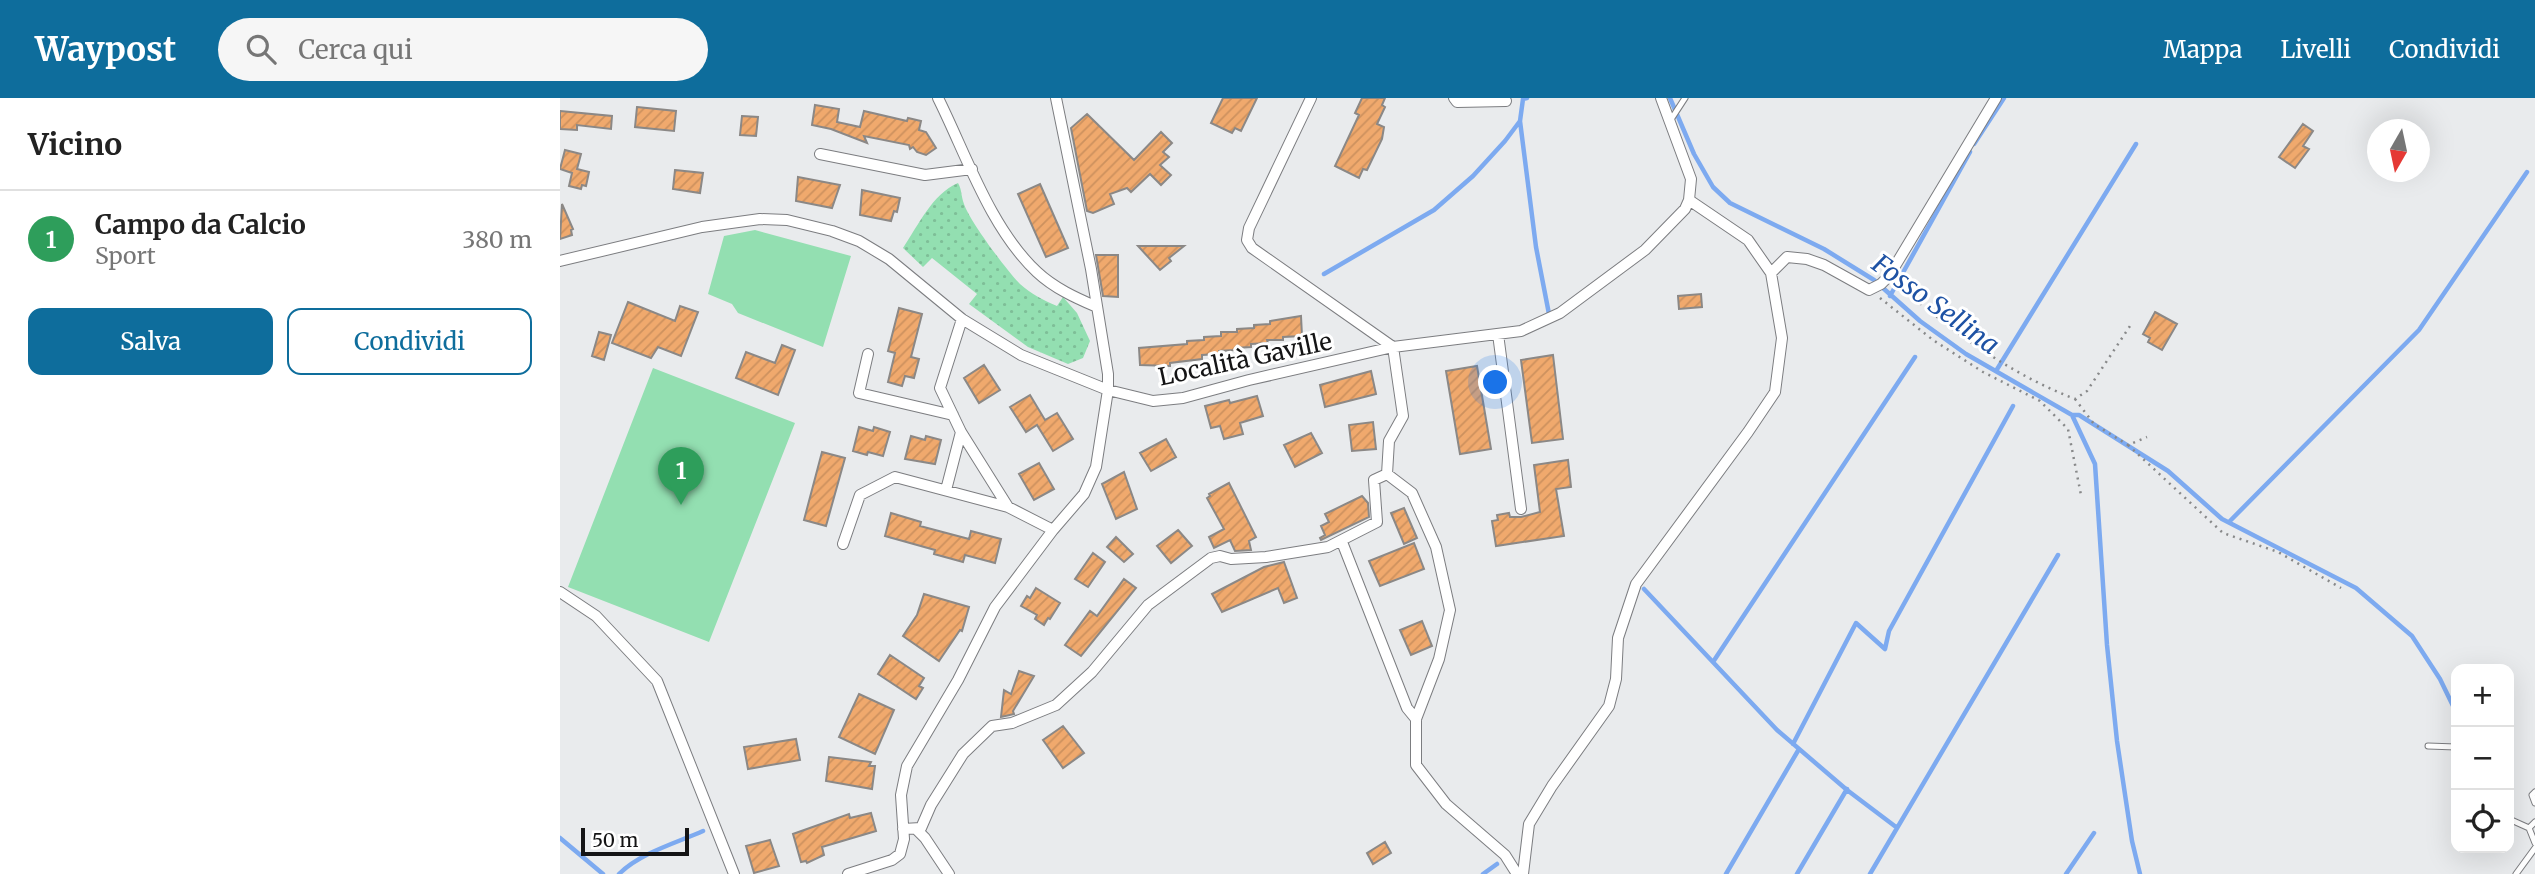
<!DOCTYPE html>
<html lang="it">
<meta charset="utf-8">
<style>
body{margin:0;font-family:Merriweather,serif;background:#f6f6f6;color:#222}
.controls{position:absolute;right:21px;bottom:21px;display:grid;overflow:hidden;border-radius:14px;box-shadow:0 7px 28px #0002}
.controls button{width:63px;height:63px;display:grid;place-items:center;padding:0;border:0;border-bottom:2px solid #e0e0e0;background:#fff;color:#222;font:35px sans-serif}
.compass{position:absolute;left:1807px;top:21px;width:63px;height:63px;border-radius:50%;background:#fff;box-shadow:0 7px 28px #0002;rotate:189deg}
.scale{position:absolute;left:21px;bottom:18px;width:108px;box-sizing:border-box;padding-left:7px;border:4px solid #141415;border-top:0;font-size:19px;line-height:24px;white-space:nowrap;color:#141415;-webkit-text-stroke:5px #fff;paint-order:stroke}
.you{position:absolute;left:936px;top:285px;width:24px;height:24px;margin:-18px;border:5px solid #fff;border-radius:50%;background:#1a73e8;box-shadow:0 0 0 10px #1a73e833}
.badge{display:grid;place-items:center;width:46px;height:46px;border-radius:50%;background:#0e6d9c;color:#fff;font-size:23px;font-weight:700}
.pin{position:absolute;translate:-50% -58px;filter:drop-shadow(0 2px 4px #0008)}
.pin::after{content:'';position:absolute;top:37px;width:24px;height:21px;background:inherit;clip-path:polygon(0 0,100% 0,50% 100%)}
.list{margin:0;padding:0;list-style:none}
h2{display:flex;justify-content:space-between;align-items:center;height:91px;margin:0;padding:0 28px;font-size:30px}
h2 small{font-size:23px;font-weight:400;color:#767676}
.list li{display:grid;grid-template-columns:46px 1fr auto;gap:21px;align-items:center;box-sizing:border-box;height:98px;padding:0 28px;border-top:2px solid #e0e0e0}
.list b{display:block;font-size:26px;white-space:nowrap}
.list p{margin:0;font-size:23px;white-space:nowrap;color:#767676}
.list em{font-size:23px;font-style:normal;color:#767676}
.actions{display:flex;gap:14px;padding:21px 28px}
.actions a{flex:1;padding:16px 0;border:2px solid #0e6d9c;border-radius:14px;text-align:center;font-size:24px;color:#0e6d9c}
.actions .main{background:#0e6d9c;color:#fff}
.icon{flex:none;width:38px;height:38px;fill:none;stroke:currentColor;stroke-width:2;stroke-linecap:round;stroke-linejoin:round}
.map{position:relative;flex:none;width:1975px;height:776px;overflow:hidden}
header{display:flex;align-items:center;gap:42px;box-sizing:border-box;height:98px;padding:0 35px;background:#0e6d9c;color:#fff}
header strong{font-size:33px}
nav{display:flex;gap:38px;margin-inline-start:auto;font-size:24px}
.search{width:490px;height:63px;background:#f6f6f6;display:flex;align-items:center;gap:18px;box-sizing:border-box;padding:0 24px;border-radius:38px;color:#767676;font-size:26px}
main{display:flex}
aside{flex:1;background:#fff}
.map>svg:first-child{display:block}
</style>
<header>
<strong>Waypost</strong>
<div class="search"><svg class="icon" aria-label="search" viewBox="0 0 24 24"><circle cx="10" cy="10" r="6"/><path d="M15 15l6 6"/></svg>Cerca qui</div>
<nav><a>Mappa</a><a>Livelli</a><a>Condividi</a></nav>
</header>
<main>
<aside>
<h2>Vicino<small></small></h2>
<ul class="list">
<li><span class="badge" style="background:#2e9e5b">1</span><div><b>Campo da Calcio</b><p>Sport</p></div><em>380 m</em></li>
</ul>
<div class="actions"><a class="main">Salva</a><a>Condividi</a></div>
</aside>
<div class="map">
<svg width="1975" height="776" viewBox="0 0 1975 776">
<defs>
<pattern id="park-dots" width="8" height="8" patternUnits="userSpaceOnUse" patternTransform="scale(1.75)"><rect width="8" height="8" fill="#93dfb1"/><path d="M2 2h.1M6 6h.1" fill="none" stroke="#7ebe97" stroke-width="1.8" stroke-linecap="round"/></pattern>
<pattern id="building-hatch" width="6" height="6" patternUnits="userSpaceOnUse" patternTransform="scale(1.75)"><rect width="6" height="6" fill="#f0a96d"/><path d="M-1 1l2-2M0 6l6-6M5 7l2-2" fill="none" stroke="#cd915e"/></pattern>
</defs>
<rect width="100%" height="100%" fill="#e9ebed"/>
<path fill="#93dfb1" d="M195 132 291 158 263 249 178 215 172 206 148 196 164 138Z
M93 270 235 325 149 544 8 489Z"/>
<path fill="url(#park-dots)" d="M398 85C402 92 401 98 404 106 409 122 447 173 460 186 471 196 483 202 497 208L503 199 517 215 530 243 523 260 508 266 468 249 409 206 417 196 372 160 363 169 343 150C358 128 372 96 398 85Z"/>
<g fill="none" stroke-linecap="round" stroke-linejoin="round">
<path stroke="#7daaf0" stroke-width="4.5" d="M967 0 963 1 960 23 976 149 989 216
M1110 0 1134 56 1153 89 1170 105 1264 151 1314 182 1360 223 1406 256 1512 317 1535 366 1547 547 1557 643 1572 743 1580 776
M1414 46 1444 0
M764 176 874 112 913 78 945 43 960 23
M1330 198 1410 54
M1436 273 1576 46
M1512 317H1519L1608 373 1662 421 1796 490 1852 538 1880 581 1896 614
M1669 424 1859 232 1967 74
M1084 491 1217 632 1287 692 1336 729
M1153 564 1355 259
M1233 646 1296 525 1325 551 1329 533 1453 308
M1949 707 1951 709
M0 740 43 776
M59 776C80 755 116 745 143 733
M923 776 937 766
M1166 776 1239 651
M1237 776 1287 691
M1310 776 1498 457
M1506 776 1534 735"/>
</g>
<path fill="url(#building-hatch)" stroke="#8b8886" stroke-width="2" d="M663 0H697L681 33 675 30 672 35 651 25Z
M802 0H825L822 7 825 9 817 26 824 29 822 41 807 72 803 71 799 80 775 68 799 17 795 15Z
M255 7 279 11 277 24 300 29 304 13 347 23 348 20 361 23 359 32 366 34 376 50 366 57 357 54 353 49 350 51 349 47 304 38 307 45 271 31 252 27Z
M77 9 116 13 114 33 75 29Z
M0 13 52 18 51 31 17 27V32L0 31Z
M527 16 574 62 601 34 612 45 603 54 609 59 600 67 611 77 601 87 590 76 571 94 567 90 550 96 554 106 533 115 527 113 511 30Z
M182 18 198 19 196 38 180 37Z
M1743 26 1753 33 1743 48 1749 51 1735 70 1719 59Z
M5 52 21 56 17 71 29 74 26 88 22 87 21 91 9 88 12 75 0 71Z
M115 72 143 75 140 95 113 91Z
M238 79 280 87 272 110 236 103Z
M480 86 508 150 486 159 458 96Z
M302 92 340 100 337 114 334 113 331 123 300 117Z
M2 106 13 131 11 132 12 137 0 141Z
M578 148H624L609 160 611 163 600 172Z
M536 157H558V199L543 198Z
M1141 196 1142 209 1119 211 1118 198Z
M68 204 115 223 120 208 138 214 121 258 98 249 91 260 52 245Z
M339 210 362 216 351 259 359 261 354 280 345 278 342 288 328 284 335 255 328 253Z
M1595 214 1617 226 1602 252 1588 244 1590 240 1583 236Z
M741 218 742 238 723 239V242H707L708 245 691 246V249L675 250V252L659 253V256L642 257V261L610 265V268L580 267 579 250 627 246V243L644 242V239L661 238V234H677V231L694 230V227L710 226V223Z
M39 234 51 237 44 262 32 258Z
M222 247 235 252 218 297 176 280 186 254 215 265Z
M993 257 1003 341 972 345 961 262Z
M424 267 440 292 419 305 404 280Z
M917 268 931 351 900 356 886 273Z
M811 273 816 296 765 309 760 287Z
M470 297 485 322 497 315 513 341 493 353 477 327 466 334 450 309Z
M697 298 703 318 680 325 683 336 664 341 660 328 651 330 645 308 669 302 670 305Z
M813 324 816 351 792 353 789 327Z
M299 329 313 333 314 329 330 334 323 358 308 354 307 357 293 353Z
M751 335 762 355 735 369 724 347Z
M351 338 365 342 366 338 381 342 375 366 345 361Z
M606 341 616 359 591 373 580 355Z
M262 354 285 360 266 428 244 422Z
M1008 362 1011 389 996 391 1004 438 936 448 932 423 938 422 937 417 949 415 950 419H961L980 414 974 367Z
M479 365 494 391 474 402 459 376Z
M564 374 577 411 556 421 542 386Z
M669 385 696 439 689 443 691 452 675 453 670 442 654 450 649 439 664 431 647 400 650 398 649 396Z
M802 398 808 405 809 419 761 442 760 440 765 437 761 428 769 424 765 416Z
M844 410 857 440 844 446 831 415Z
M331 415 361 424 360 428 409 441 411 433 441 441 435 465 405 457 403 464 374 456 375 452 325 438Z
M618 432 632 448 611 465 597 448Z
M556 439 573 456 564 464 547 449Z
M854 445 864 471 820 488 809 463Z
M533 455 545 464 528 489 515 481Z
M724 464 737 500 724 505 718 490 662 514 652 496 704 469Z
M564 481 576 490 521 558 505 547 530 513 537 518Z
M476 490 500 505 490 521 488 520 484 527 475 521 477 517 461 508 467 498 470 500Z
M364 496 409 509 402 533 400 532 379 563 343 538 357 517Z
M862 523 872 548 851 557 840 532Z
M330 557 364 580 359 588 363 590 356 601 318 576Z
M459 573 474 578 453 613 454 616 441 619 444 592 451 596Z
M299 596 334 612 315 656 279 639Z
M503 628 524 655 503 670 483 642Z
M236 641 240 662 188 671 184 649Z
M269 659 311 664 309 668H315L312 691 266 683Z
M311 715 316 733 262 749 264 757 247 765 246 763 241 764 233 736 289 716 290 720Z
M210 742 219 768 194 775 186 748Z
M825 744 831 755 813 766 807 755Z"/>
<g fill="none" stroke-linecap="round" stroke-linejoin="round">
<defs>
<path id="service" d="M1110 23 1125 0
M1868 648 1896 649
M1975 694 1972 697 1975 705
M1949 721 1969 730
M1975 724 1969 730 1975 745
M1956 776 1975 750"/>
<path id="minor" d="M378 0C406 56 430 130 477 174 494 190 516 200 537 209
M751 0 689 130 687 142 692 150 833 249 843 318 829 343 827 376
M894 0 897 4 946 3
M260 56 365 77 412 71
M0 163 142 129 200 121 227 122 272 133 299 143 329 161 402 221 461 257 548 292 593 303 623 300 689 282 833 249 961 233 1000 215 1085 152 1125 111 1129 102 1131 81 1101 0
M1211 175 1227 159 1247 161 1264 167 1309 192 1321 186 1329 178 1436 0
M402 221 380 290 401 334 448 409 493 432
M938 236 961 411
M308 256 299 295 393 317
M386 392 401 334
M782 444 847 610 856 621
M283 446 300 397 335 379 448 409
M0 494 36 518 97 583 174 776
M343 731 361 730 371 707 403 656 432 628 452 625 496 607 532 574 588 507 651 460 660 458 671 461 706 459 768 449 817 424 814 382 827 376 852 395 876 449 890 512 879 561 856 621V667L886 706 945 757 957 776
M356 731 365 740 389 776
M288 776 332 762 340 756 344 741 341 697 347 668 398 582 435 509 493 432 524 396 536 369 548 292V276L531 171 496 0
M963 776 969 726 992 688 1049 608 1056 581 1058 540 1076 486 1188 334 1215 294 1222 240 1211 175 1188 142 1129 102"/>
</defs>
<use href="#service" stroke="#7c7d80" stroke-width="7"/>
<use href="#minor" stroke="#7c7d80" stroke-width="12"/>
<path stroke="#88898a" stroke-width="2.5" stroke-dasharray="2 5" stroke-linecap="butt" d="M1339 187C1391 233 1450 276 1515 301L1527 293 1572 225
M1320 200 1373 242 1423 274 1480 303 1508 331 1521 397
M1515 301 1534 326 1568 347 1587 339
M1568 347 1663 435 1718 454 1781 490"/>
<use href="#service" stroke="#fff" stroke-width="5"/>
<use href="#minor" stroke="#fff" stroke-width="10"/>
</g>
<g text-anchor="middle" dominant-baseline="central" stroke-width="6" stroke-linejoin="round" paint-order="stroke">
<g font-size="24" fill="#141415" stroke="#fff">
<text transform="translate(685 261) rotate(-12)">Località Gaville</text>
</g>
<g font-size="26" font-style="italic" fill="#1e52a4" stroke="#fff">
<text transform="translate(1376 206) rotate(36)">Fosso Sellina</text>
</g>
</g>
</svg>
<div class="controls">
<button>+</button>
<button>−</button>
<button><svg class="icon" aria-label="locate" viewBox="0 0 24 24"><circle cx="12" cy="12" r="6"/><path d="M12 2v4M12 18v4M2 12h4M18 12h4"/></svg></button>
</div>
<svg class="compass" viewBox="-18 -18 36 36"><path d="M0-13l5 13h-10z" fill="#e53935"/><path d="M0 13l5-13h-10z" fill="#767676"/></svg>
<div class="scale">50 m</div>
<div class="you"></div>
<div class="pin badge" style="left:121px;top:407px;background:#2e9e5b">1</div>
</div>
</main>
